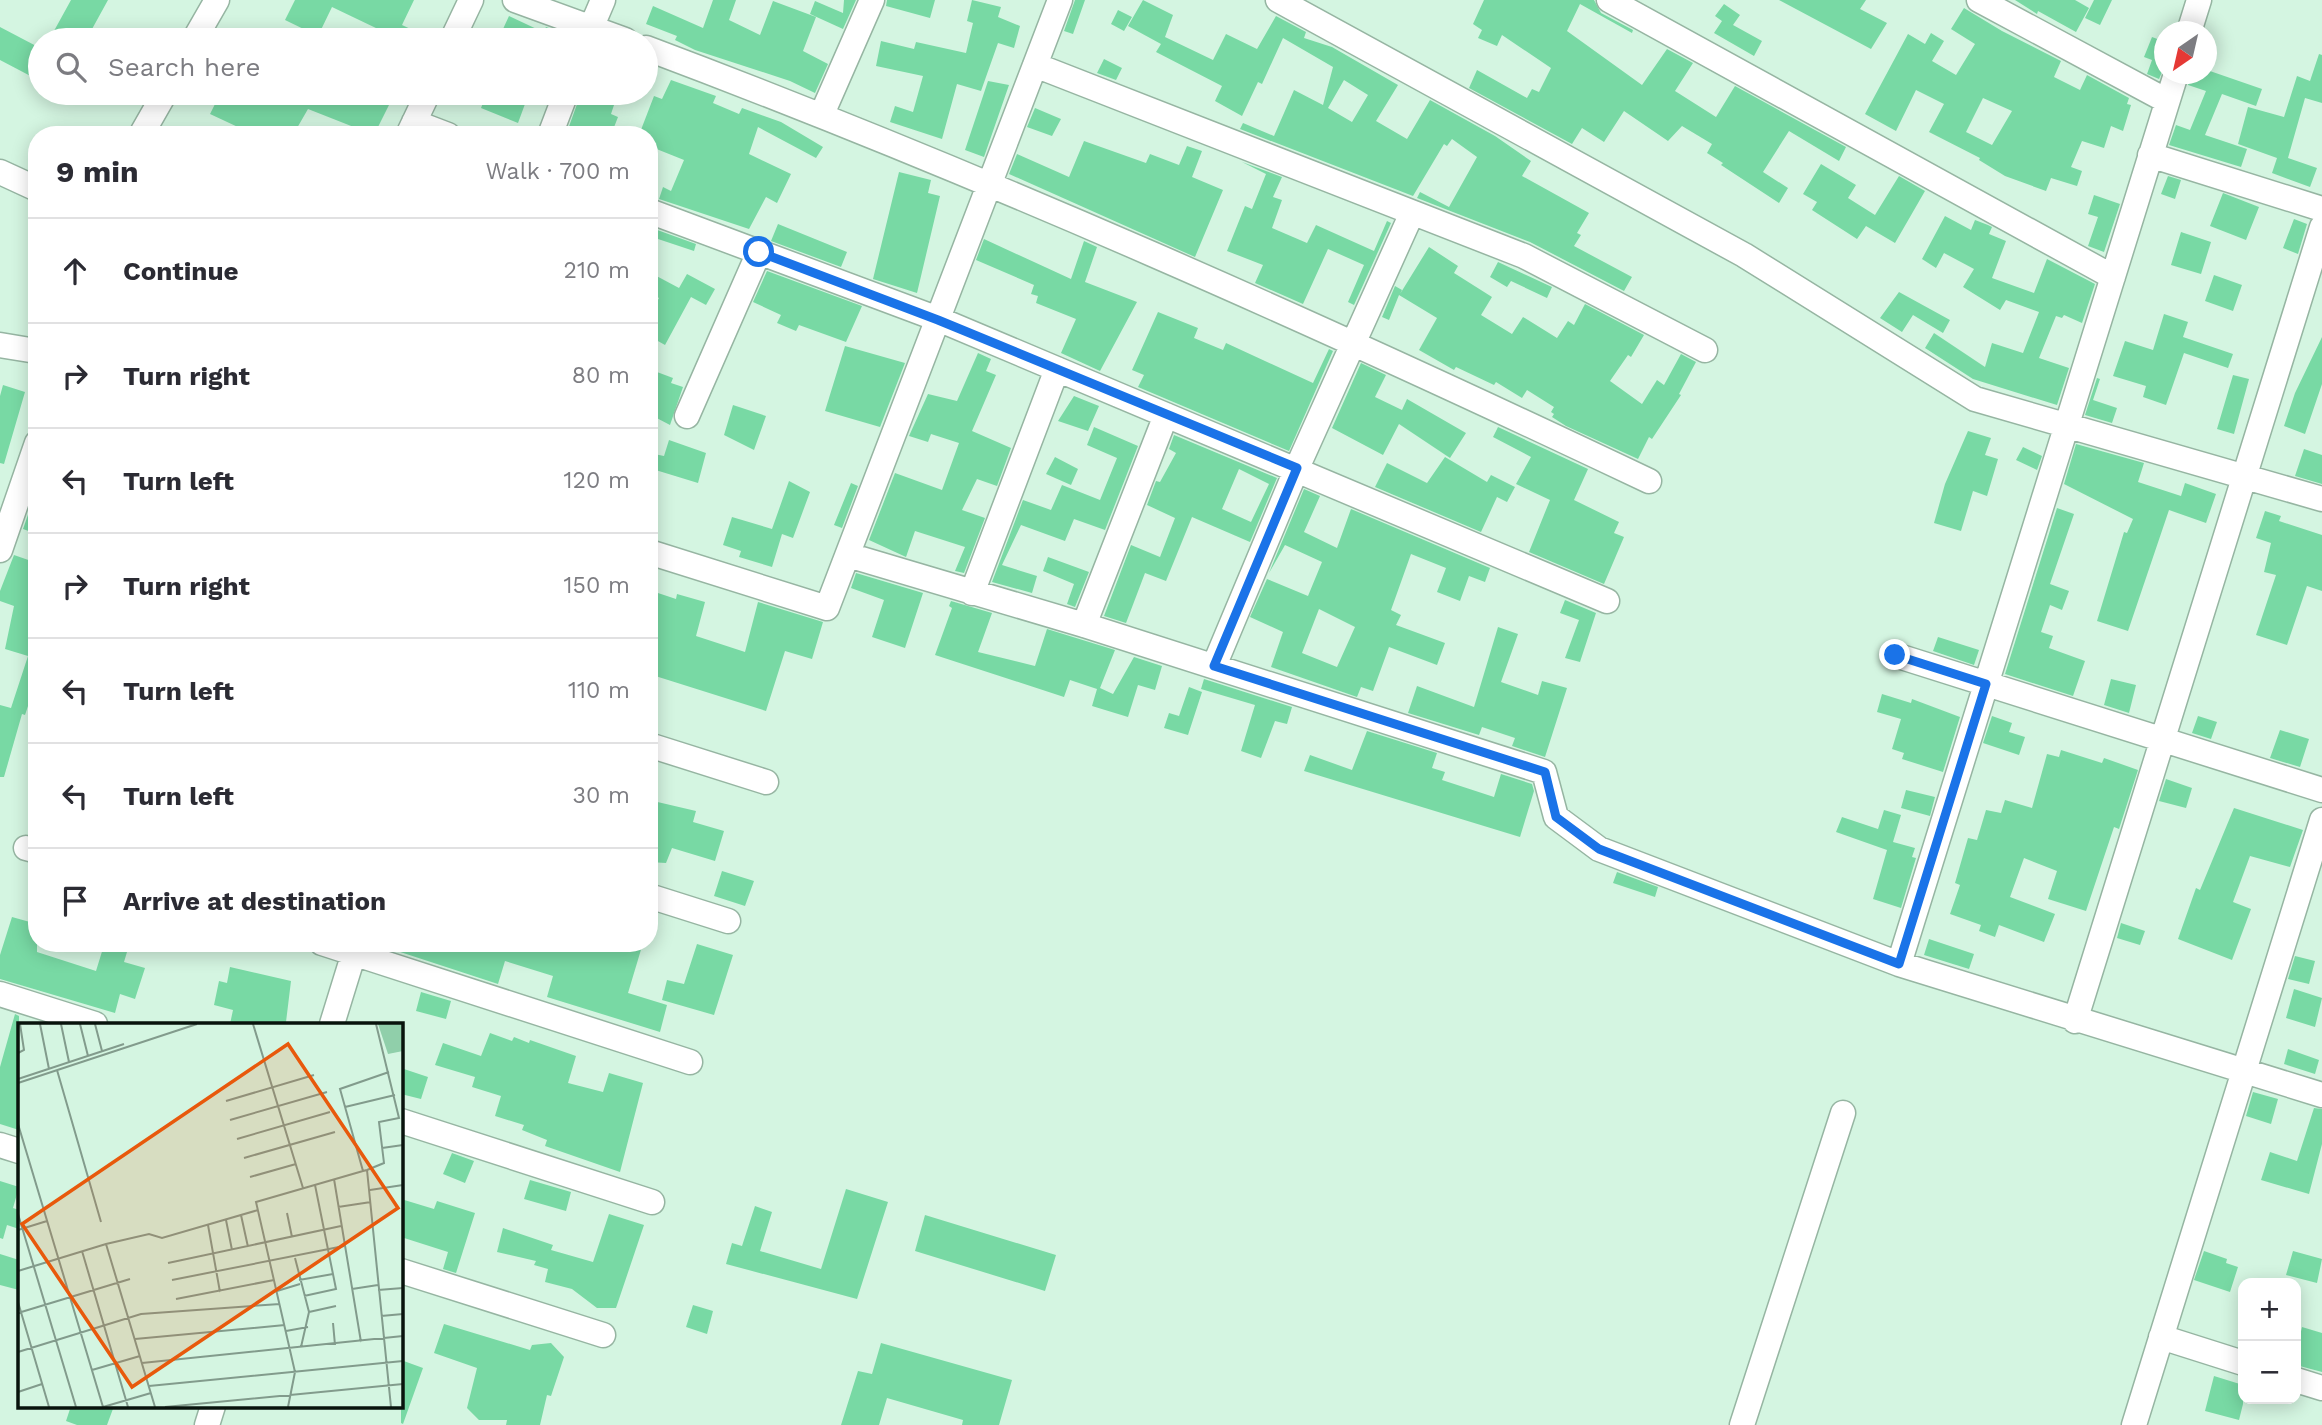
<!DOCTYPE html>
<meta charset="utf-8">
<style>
body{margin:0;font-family:"Work Sans",sans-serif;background:#f2f2f3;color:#2b2b33}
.controls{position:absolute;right:21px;bottom:21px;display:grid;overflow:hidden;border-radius:14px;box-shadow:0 4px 18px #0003}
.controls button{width:63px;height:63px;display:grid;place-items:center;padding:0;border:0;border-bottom:2px solid #e1e1e2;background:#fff;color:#2b2b33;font:35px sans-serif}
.compass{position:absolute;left:2154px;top:21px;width:63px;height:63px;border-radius:50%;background:#fff;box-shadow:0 4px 18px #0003;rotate:214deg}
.stop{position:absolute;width:21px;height:21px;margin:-16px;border:5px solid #1a73e8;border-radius:50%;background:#fff}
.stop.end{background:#1a73e8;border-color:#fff;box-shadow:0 2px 7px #0008}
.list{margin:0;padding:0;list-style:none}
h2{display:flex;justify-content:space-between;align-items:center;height:91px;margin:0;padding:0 28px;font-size:30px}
h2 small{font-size:23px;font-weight:400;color:#7c7c81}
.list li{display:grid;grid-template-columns:46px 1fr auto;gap:21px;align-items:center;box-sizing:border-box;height:105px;padding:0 28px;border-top:2px solid #e1e1e2}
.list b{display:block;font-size:26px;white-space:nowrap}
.list em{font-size:23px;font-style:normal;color:#7c7c81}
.icon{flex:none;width:38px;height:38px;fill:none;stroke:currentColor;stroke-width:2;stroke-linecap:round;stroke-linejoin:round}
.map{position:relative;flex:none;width:2322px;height:1425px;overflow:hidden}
.search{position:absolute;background:#fff;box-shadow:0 4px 18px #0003;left:28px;top:28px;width:630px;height:77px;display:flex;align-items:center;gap:18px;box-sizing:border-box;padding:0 24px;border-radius:38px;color:#7c7c81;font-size:26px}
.panel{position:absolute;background:#fff;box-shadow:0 4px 18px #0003;left:28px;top:126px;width:630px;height:826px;border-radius:28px}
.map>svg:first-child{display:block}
</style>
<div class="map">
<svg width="2322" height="1425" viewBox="0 0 2322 1425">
<rect width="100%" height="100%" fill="#d4f5e1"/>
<path fill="#78d9a4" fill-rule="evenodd" d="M71 0H108L86 40H49Z
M295 0H414L402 25 434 40H401L332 7 318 36 285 20Z
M713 0H736L729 20 760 35 773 1 816 17 803 51 828 64 815 93 790 81 695 50 675 40 677 36 646 24 653 6 703 28Z
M844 0H856L843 29 810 14 815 1 843 13Z
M887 0H935L930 18 886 6Z
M972 0 1001 7 998 17 1020 26 1014 48 998 43 981 91 957 84 942 139 890 122 895 106 913 112 923 76 876 66 881 41 914 49 916 42 966 53 973 23 967 21Z
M1075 0H1085L1073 34 1064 31Z
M1143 0 1173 15 1165 37 1213 60 1226 34 1257 49 1276 16 1306 32 1304 38 1332 47 1398 85 1376 121 1407 139 1430 100 1495 136 1531 161 1522 176 1589 213 1577 233 1581 235 1574 246 1632 277 1624 291 1530 242 1417 198 1420 192 1449 207 1477 157 1452 139 1447 146 1444 144 1413 196 1240 129 1243 123 1274 136 1294 90 1323 105 1333 67 1283 38 1262 84 1258 82 1242 116 1215 101 1222 86 1156 52 1161 44 1128 26ZM1344 80 1368 95 1352 122 1328 108Z
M1484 0H1594L1601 13 1633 30 1632 33 1580 4 1567 31 1642 85 1667 49 1693 63 1675 91 1716 117 1735 86 1846 147 1839 161 1789 131 1763 172 1788 188 1779 203 1721 165 1723 163 1707 153 1712 144 1682 126 1668 141 1624 111 1604 142 1582 128 1572 144 1469 88 1477 70 1527 98 1532 89 1539 92 1551 68 1502 35 1497 46 1478 38 1482 30 1473 24Z
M1779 0H1866L1860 9 1887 23 1871 49Z
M2015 0H2075L2089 8 2076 32 2038 11 2037 14Z
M2094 0H2112L2100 25 2085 18Z
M1724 4 1740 15 1733 25 1762 41 1754 56 1714 33 1722 21 1715 16Z
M1964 8 2002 31 2061 61 2054 77 2080 90 2087 75 2129 98 2127 104 2131 105 2123 131 2111 126 2104 148 2082 141 2071 167 2082 171 2077 186 2051 178 2046 191 2005 176 1979 160 1980 158 1929 132 1944 104 1916 90 1896 131 1865 114 1908 34 1925 44 1931 33 1944 41 1932 61 1956 75 1975 44 1951 29ZM1983 98 2012 111 1992 145 1966 132Z
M1118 10 1132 17 1124 31 1111 24Z
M509 16 543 32 546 27 572 37 571 40H523L503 29Z
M0 27 40 48V81L0 60Z
M2163 32 2165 65 2159 79 2147 74 2152 60 2144 57 2152 37 2160 40Z
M2319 54 2322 55V103L2305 98 2288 158 2317 168 2310 187 2272 173 2277 158 2238 144 2248 107 2284 117 2297 76 2310 81Z
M1104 59 1122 68 1116 80 1097 73Z
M2207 70 2262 89 2256 106 2222 94 2205 135 2247 149 2241 167 2169 145 2176 125 2190 130 2206 91 2188 85 2190 74H2207Z
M671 80 716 96 713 103 739 114 742 108 781 122 823 147 816 158 758 127 749 154 791 174 777 203 766 197 749 229 659 199 663 187 671 191 684 160 649 146V135H639L654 96 662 99Z
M988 81 1009 85 984 157 965 150Z
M193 93H395L374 135 308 109 293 135H255L210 114 215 104Z
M487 93H496L525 104 518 123 481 108Z
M581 93H618L611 114 618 117 611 135H575L567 132Z
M1035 108 1061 119 1052 136 1027 127Z
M1084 141 1146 163 1150 154 1179 165 1187 146 1202 151 1192 177 1223 190 1195 257 1009 174 1017 154 1069 177Z
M1242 162 1282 177 1273 197 1282 200 1272 228 1307 243 1316 225 1374 251 1387 221 1391 223 1354 305 1348 302 1364 265 1328 249 1303 304 1255 283 1263 265 1227 251 1245 206 1252 209 1266 174Z
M1821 164 1856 185 1848 198 1875 215 1899 176 1925 191 1895 243 1866 226 1857 239 1812 210 1817 202 1803 194Z
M899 172 931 180 928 193 940 196 917 293 873 279Z
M2168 176 2181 180 2175 199 2161 194Z
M2223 193 2259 207 2246 240 2210 226Z
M2094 195 2120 204 2104 252 2088 246 2098 217 2088 214Z
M1945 216 1971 230 1975 220 1988 225 1992 227 1989 234 2006 241 1992 278 2034 293 2047 259 2095 284 2082 323 2064 315 2062 318 2056 316 2039 358 2069 368 2057 405 1973 379 1925 348 1934 333 1985 367 1992 343 2023 353 2039 312 2006 300 2000 310 1963 287 1974 269 1944 253 1936 268 1922 259Z
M2294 219 2307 224 2298 254 2283 248Z
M778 224 847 252 841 267 771 241Z
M649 227 696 244 694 251 649 236Z
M2181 232 2211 242 2201 274 2171 265Z
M984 239 1071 279 1084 241 1097 247 1085 282 1137 302 1100 371 1061 353 1076 319 1036 303 1038 296 1031 294 1034 285 976 260Z
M1429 247 1458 266 1454 273 1492 297 1481 315 1512 334 1523 317 1557 338 1568 321 1574 325 1585 304 1644 335 1631 357 1628 355 1610 381 1642 404 1657 380 1664 385 1681 354 1696 362 1679 394 1681 395 1652 439 1649 437 1638 459 1566 426 1552 417 1554 414 1551 412 1554 407 1527 390 1522 398 1496 382 1494 385 1456 367 1454 370 1419 350 1437 318 1399 295 1389 320 1382 317 1395 286 1402 290 1400 294Z
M1498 262 1552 287 1547 298 1511 281 1507 287 1490 277Z
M767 271 862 306 846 342 799 325 796 331 777 323 781 315 753 302Z
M649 272 679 288 687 274 715 289 706 305 691 297 665 345 649 336V316L659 298 649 293Z
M2214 275 2242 285 2233 311 2205 301Z
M1899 292 1950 320 1943 333 1913 315 1902 332 1880 318Z
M1158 312 1198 328 1194 338 1223 350 1226 343 1313 383 1329 349 1333 351 1289 451 1138 387 1144 375 1132 370Z
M2164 314 2188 322 2183 337 2233 354 2228 368 2184 353 2166 405 2143 397 2146 386 2113 376 2125 341 2153 350Z
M2322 337V384L2305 434 2284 426 2295 393Z
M845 346 905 363 880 427 825 411Z
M978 353 991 359 986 371 996 375 972 431 1011 448 997 486 977 479 962 510 985 518 964 573 955 571 965 547 915 531 906 557 869 540 895 473 942 490 959 443 931 434 928 442 909 436 928 394 957 401Z
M1361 363 1386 375 1375 397 1402 410 1407 399 1466 433 1450 458 1399 424 1383 455 1332 428Z
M649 369 673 378 671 383 683 387 670 425 649 414Z
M2233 375 2249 379 2234 434 2217 429Z
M2097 378 2100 379 2093 400 2117 408 2112 423 2085 415Z
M3 385 25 392 4 464 0 463V396Z
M1074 396 1099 406 1088 431 1058 421Z
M733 405 766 416 754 450 724 435Z
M1094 427 1138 446 1105 530 1074 519 1065 541 1021 525 1002 565 1037 576 1032 593 992 582 1023 500 1051 510 1062 485 1100 500 1117 458 1087 445Z
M1498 427 1588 469 1574 500 1619 522 1614 533 1624 537 1604 584 1529 552 1550 500 1516 484 1531 457 1493 437Z
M1968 431 1991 438 1985 455 1998 459 1987 496 1973 491 1961 531 1934 523 1945 484Z
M1174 435 1277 478 1250 542 1192 517 1166 581 1145 573 1126 623 1104 616 1131 545 1160 557 1175 518 1147 505 1156 481 1160 482 1176 453 1169 449ZM1239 469 1269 484 1251 522 1222 509Z
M669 440 706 453 698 483 649 468V453L664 456Z
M2076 444 2144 463 2138 482 2181 496 2185 483 2216 494 2206 523 2169 510 2128 631 2097 621 2124 532 2127 533 2133 519 2064 484Z
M2023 447 2042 456 2037 470 2016 460Z
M2304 449 2322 455V484L2295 476Z
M1055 457 1078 469 1071 485 1046 474Z
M1445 457 1487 482 1491 475 1515 487 1507 502 1497 497 1481 532 1375 487 1387 463 1427 483Z
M789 481 810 492 793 538 782 534 772 567 739 557 741 551 723 545 732 517 772 529Z
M851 483 858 486 842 528 834 525Z
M37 489V534L23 529Z
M1304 489 1320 496 1304 532 1337 548 1351 509 1490 568 1485 582 1469 576 1460 601 1437 592 1446 568 1411 554 1391 610 1401 615 1396 625 1445 643 1437 665 1389 647 1373 691 1361 687 1357 697 1271 667 1283 632 1250 617 1267 579 1308 596 1322 562 1285 545 1269 573ZM1319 609 1355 627 1337 667 1302 653Z
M2057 508 2074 514 2050 584 2069 591 2062 610 2050 605 2041 632 2053 636 2049 648 2085 661 2073 696 2005 674Z
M2265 511 2281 516 2279 521 2322 535V591L2307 586 2287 645 2256 635 2276 575 2264 572 2271 543 2256 538Z
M14 555 37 563V679L25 715 22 714 4 777H0V705L11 708 28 656 5 649 14 606 0 601V591Z
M1048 557 1089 572 1075 607 1067 604 1074 584 1043 571Z
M856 573 923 593 905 648 872 637 884 600 851 588Z
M649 590 676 599 677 594 705 602 696 636 745 652 758 602 823 622 812 659 785 651 766 711 649 674Z
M1565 600 1596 613 1580 662 1565 658 1579 620 1560 613Z
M951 601 992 613 978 652 1035 666 1047 629 1115 650 1100 688 1113 694 1134 657 1162 666 1155 690 1138 685 1128 717 1092 706 1097 689 1070 680 1064 697 935 655 952 608 949 606Z
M1498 627 1518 634 1501 682 1538 695 1542 681 1567 688 1545 757 1512 746 1515 738 1482 727 1479 735 1408 713 1417 686 1474 707Z
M1938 637 1979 650 1974 665 1933 651Z
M1204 679 1292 707 1287 724 1275 721 1261 758 1241 751 1255 705 1201 689Z
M2111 679 2136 685 2129 713 2104 705Z
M1189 687 1202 692 1188 735 1164 728 1169 713 1179 716Z
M1882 694 1911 703 1912 699 1960 717 1943 772 1902 759 1904 753 1892 749 1901 719 1877 712Z
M1992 716 2012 723 2009 732 2025 737 2019 755 1983 743Z
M2198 716 2217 722 2211 739 2192 733Z
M2280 730 2309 739 2300 767 2270 758Z
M1367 731 1437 753 1432 768 1445 772 1442 780 1494 797 1501 774 1532 784 1534 791 1520 837 1304 771 1310 755 1352 770Z
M2061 750 2102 763 2104 758 2138 770 2119 829 2114 827 2086 911 2048 899 2057 871 2024 858 2010 897 2055 914 2044 942 1999 925 1995 937 1979 931 1981 925 1950 914 1960 885 1955 883 1968 838 1977 840 1986 810 2001 813 2005 800 2032 808 2047 754 2059 757Z
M2166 779 2192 788 2186 808 2159 801Z
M1906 790 1935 797 1930 816 1901 808Z
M649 800 696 811 693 822 724 831 715 861 672 848 666 863 649 862Z
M2234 808 2303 830 2290 867 2250 856 2233 902 2251 909 2232 960 2178 939 2196 888 2200 890Z
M1884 810 1901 815 1893 842 1915 848 1912 857 1916 858 1901 908 1873 899 1887 850 1836 832 1842 817 1878 829Z
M722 871 754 881 745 906 714 896Z
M1617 872 1658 887 1655 897 1613 883Z
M12 917 37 924V952L96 971 104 945 127 952 124 962 145 968 135 999 120 994 115 1013 0 979V955Z
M2121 923 2145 931 2140 945 2117 938Z
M1929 939 1974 954 1969 969 1924 955Z
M386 943H643L628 993 667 1005 660 1032 547 997 553 976 505 961 498 984 385 947Z
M697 944 733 955 714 1015 662 1000 667 980 684 984Z
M2295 956 2315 961 2309 984 2288 979Z
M230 967 291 981 286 1022 230 1024 233 1010 214 1005 219 981 227 983Z
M2294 989 2322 998 2315 1027 2286 1018Z
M421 992 451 1001 446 1019 416 1011Z
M15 1014 19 1016V1130L0 1124V1067Z
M490 1033 512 1041 514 1037 529 1043 530 1040 576 1056 568 1083 603 1092 609 1073 643 1083 620 1172 545 1146 547 1140 522 1130 524 1125 495 1116 501 1096 472 1087 475 1077 435 1065 443 1043 481 1056Z
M2288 1049 2319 1060 2315 1074 2284 1064Z
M401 1068 428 1077 421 1099 401 1094Z
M2253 1092 2278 1099 2271 1124 2246 1116Z
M2314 1108 2322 1109V1144L2309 1194 2261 1180 2270 1152 2297 1161Z
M452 1153 474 1161 465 1183 443 1174Z
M530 1180 571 1192 566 1211 524 1199Z
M0 1181 19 1187 13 1208 19 1210V1229L7 1225 3 1239 0 1238Z
M846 1189 888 1202 857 1299 726 1264 732 1243 742 1246 755 1206 772 1212 760 1251 821 1269Z
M401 1199 434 1209 437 1201 475 1213 456 1273 443 1269 448 1252 401 1237Z
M609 1214 644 1225 616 1308H597L572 1289 545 1282 548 1269 534 1265 536 1261 497 1252 503 1228 553 1245 551 1250 593 1262Z
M925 1215 1056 1255 1045 1291 915 1251Z
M2204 1251 2227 1259 2226 1263 2238 1267 2230 1292 2194 1280Z
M2293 1251 2322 1259 2317 1283 2286 1275Z
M0 1254 19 1260V1290L0 1285Z
M693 1305 713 1311 707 1334 686 1327Z
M444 1324 530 1350 532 1345 551 1343 564 1357 551 1396 547 1395 540 1425H506L507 1420H479L467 1408 477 1368 434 1353Z
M2302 1327 2322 1333V1372L2296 1365V1339L2299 1340Z
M881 1343 1012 1380 999 1425H962L963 1420 887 1398 879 1425H841L858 1371 872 1374Z
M401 1360 423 1368 403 1424 401 1423Z
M2214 1376 2243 1385V1404L2239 1420 2205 1411Z
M71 1406H114L107 1425H77L66 1421Z"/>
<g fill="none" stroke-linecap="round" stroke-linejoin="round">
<defs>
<path id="minor" d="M515 0 625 40
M1278 0 1744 255 1975 399 2322 499
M1609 0 2113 277
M1979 0 2167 101
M2189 32 2199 0
M194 40 217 0
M452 40 471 0
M586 40 603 0
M646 48C987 176 1320 325 1649 481
M1035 65 1524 256 1705 350
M822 114 872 0
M414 122 448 135
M141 135 165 93
M408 135 428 93
M550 135 566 93
M2150 155 2322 209
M0 172 37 189
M649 211 938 319 1607 601
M0 345 30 350
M687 416 759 252
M0 550 37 443
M649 552 827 608 1060 0
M848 555 1084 625 1544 772 1556 817 1599 849 1899 964 2322 1095
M972 593 1057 369
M1084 625 1166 415
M1895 655 2322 790
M1214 666 1297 468 1412 213
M649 745 766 782
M26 848 37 851
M649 896 728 921
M322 943 690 1062
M1899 964 2176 74
M0 994 95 1024
M2075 1021 2322 227
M332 1024 357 943
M401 1121 652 1202
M0 1145 19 1151
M401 1271 603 1335
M2161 1337 2243 1363
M2296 1380 2322 1388
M207 1425 213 1406
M1742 1425 1843 1113
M2134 1425 2322 820"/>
</defs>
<use href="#minor" stroke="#96b5a2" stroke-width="27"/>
<use href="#minor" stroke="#fff" stroke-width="24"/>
</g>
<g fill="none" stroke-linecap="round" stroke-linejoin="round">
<path stroke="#1a73e8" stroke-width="9" d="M759 252 938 320 1297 468 1214 666 1545 772 1556 817 1599 849 1899 964 1986 684 1895 655"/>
</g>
<g transform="translate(18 1023)">
<rect width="385" height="385" fill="#d4f5e1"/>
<path d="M360 1H385V28L370 31Z" fill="#90cfaa"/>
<path fill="none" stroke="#829b8c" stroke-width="2" d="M22 1 31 46M43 1 51 39M62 1 70 33M77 1 84 28M235 1 285 165M0 30 6 27 2 1M39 47 83 199M371 49 322 66 345 148 349 147 373 384M0 56 106 21M0 60 179 1M208 78 296 52M327 84 377 72M212 97 309 69M0 101 85 384M219 116 312 89M364 125 385 122M226 135 317 109M349 147 366 140 361 99 381 95 358 1M232 154 278 141M316 156 343 319M352 167 385 162M320 184 353 179M269 190 274 214M0 191 58 384M223 192 230 224M208 197 214 227M190 202 202 269M0 207 29 198M88 221 137 384M64 228 110 384M277 235 291 289 283 324M150 240 323 203M0 248 88 221 131 211 144 215 240 187M154 257 326 223M281 257 315 251M334 266 360 262M360 267 385 265M259 268 282 261M286 273 318 266 297 162M158 276 256 257M0 279 31 384M291 289 318 283M0 290 112 256M363 293 385 291M315 300 317 322M268 308 290 304M117 316 267 302M0 329 123 291 262 281M124 340 385 313M74 347 122 333M131 363 385 338M0 369 24 361M85 384 133 370M147 384 385 361M270 384 277 349 238 179 345 148"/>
<path fill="#e8590c" fill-opacity="0.15" stroke="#e8590c" stroke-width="3.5" d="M270 21 380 185 114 364 4 201Z"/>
<rect width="385" height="385" fill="none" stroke="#08130c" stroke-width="3.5"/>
</g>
</svg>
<div class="controls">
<button>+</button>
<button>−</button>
</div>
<svg class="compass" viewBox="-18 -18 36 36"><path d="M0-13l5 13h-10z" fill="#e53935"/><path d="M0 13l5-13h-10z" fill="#7c7c81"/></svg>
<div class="stop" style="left:759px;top:252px"></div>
<div class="stop end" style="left:1895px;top:655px"></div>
<div class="search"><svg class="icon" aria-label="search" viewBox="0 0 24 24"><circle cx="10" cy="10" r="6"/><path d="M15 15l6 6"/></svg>Search here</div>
<section class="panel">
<h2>9 min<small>Walk · 700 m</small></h2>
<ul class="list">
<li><svg class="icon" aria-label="ahead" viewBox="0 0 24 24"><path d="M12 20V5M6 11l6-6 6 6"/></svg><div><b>Continue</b></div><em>210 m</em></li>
<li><svg class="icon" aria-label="right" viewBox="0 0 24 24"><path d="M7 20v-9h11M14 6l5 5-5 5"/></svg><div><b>Turn right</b></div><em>80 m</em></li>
<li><svg class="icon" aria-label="left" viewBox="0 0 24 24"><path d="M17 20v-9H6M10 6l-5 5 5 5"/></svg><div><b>Turn left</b></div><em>120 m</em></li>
<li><svg class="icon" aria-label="right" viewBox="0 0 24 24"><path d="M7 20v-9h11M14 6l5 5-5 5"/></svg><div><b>Turn right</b></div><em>150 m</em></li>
<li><svg class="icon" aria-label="left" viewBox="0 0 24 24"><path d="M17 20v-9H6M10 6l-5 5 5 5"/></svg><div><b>Turn left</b></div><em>110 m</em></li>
<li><svg class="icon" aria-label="left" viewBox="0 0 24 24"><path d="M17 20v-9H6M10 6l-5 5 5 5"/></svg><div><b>Turn left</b></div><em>30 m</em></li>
<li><svg class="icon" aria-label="arrive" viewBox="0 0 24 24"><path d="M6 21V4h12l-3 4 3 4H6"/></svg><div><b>Arrive at destination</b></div></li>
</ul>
</section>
</div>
